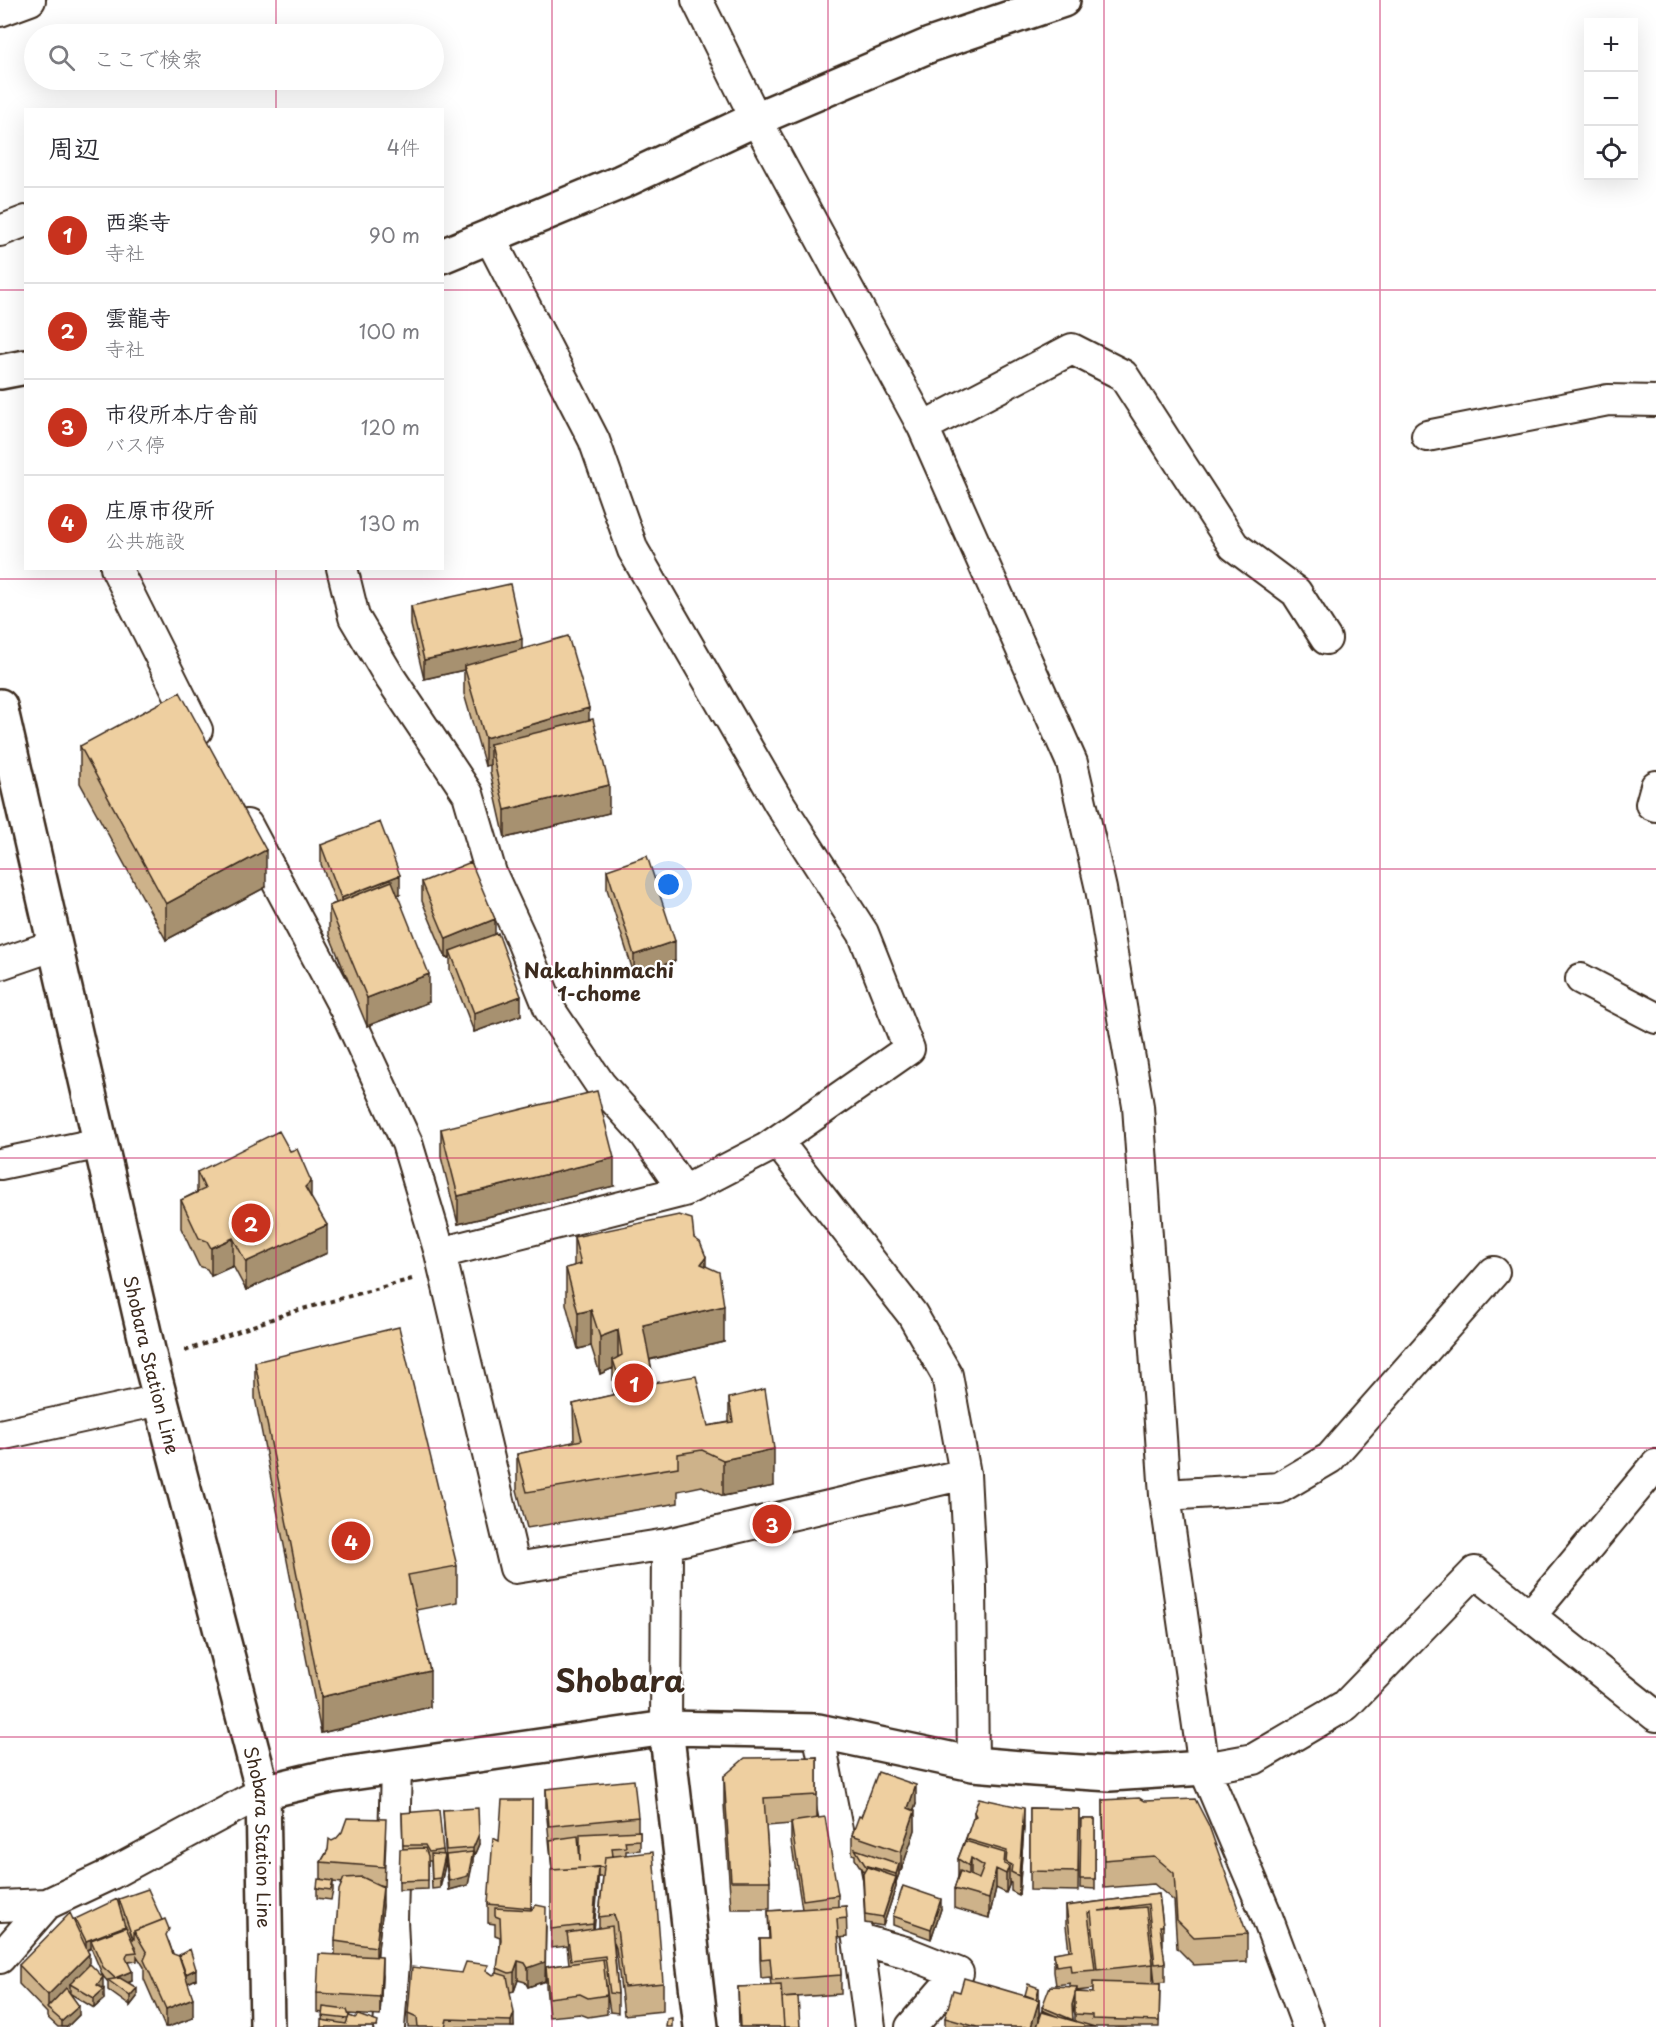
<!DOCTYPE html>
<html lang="ja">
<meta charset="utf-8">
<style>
body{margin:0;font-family:"Playpen Sans","Klee One",sans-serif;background:#f7f7f7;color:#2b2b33}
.controls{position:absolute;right:18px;top:18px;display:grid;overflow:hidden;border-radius:0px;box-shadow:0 6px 24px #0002}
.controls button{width:54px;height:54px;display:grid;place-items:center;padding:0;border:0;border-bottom:2px solid #e1e1e2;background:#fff;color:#2b2b33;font:30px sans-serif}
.you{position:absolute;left:669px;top:885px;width:21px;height:21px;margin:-15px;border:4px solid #fff;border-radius:50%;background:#1a73e8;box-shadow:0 0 0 9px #1a73e833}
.badge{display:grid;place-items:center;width:39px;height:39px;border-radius:50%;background:#c8321e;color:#fff;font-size:20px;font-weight:700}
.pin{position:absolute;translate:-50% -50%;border:3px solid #fff;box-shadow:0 2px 6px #0006}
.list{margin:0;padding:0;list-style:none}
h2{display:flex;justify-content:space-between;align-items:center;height:78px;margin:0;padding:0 24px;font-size:26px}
h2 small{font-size:20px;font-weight:400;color:#7c7c81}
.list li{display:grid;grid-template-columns:39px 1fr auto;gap:18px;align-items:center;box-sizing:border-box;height:96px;padding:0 24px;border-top:2px solid #e1e1e2}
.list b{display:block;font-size:22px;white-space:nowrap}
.list p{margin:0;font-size:20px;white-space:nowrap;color:#7c7c81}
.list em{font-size:20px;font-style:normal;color:#7c7c81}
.icon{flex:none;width:33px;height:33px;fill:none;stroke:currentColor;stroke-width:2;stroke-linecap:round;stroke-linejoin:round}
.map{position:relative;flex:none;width:1656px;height:2027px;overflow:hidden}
.search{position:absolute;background:#fff;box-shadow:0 6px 24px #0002;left:24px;top:24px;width:420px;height:66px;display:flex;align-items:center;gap:15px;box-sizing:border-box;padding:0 21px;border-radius:33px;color:#7c7c81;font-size:22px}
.panel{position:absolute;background:#fff;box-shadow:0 6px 24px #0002;left:24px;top:108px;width:420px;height:462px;border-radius:0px}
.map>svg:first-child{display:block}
</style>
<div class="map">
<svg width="1656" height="2027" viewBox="0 0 1656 2027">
<rect width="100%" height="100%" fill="#fff"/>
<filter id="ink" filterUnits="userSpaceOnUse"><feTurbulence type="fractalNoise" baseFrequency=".0167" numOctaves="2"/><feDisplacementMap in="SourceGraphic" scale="12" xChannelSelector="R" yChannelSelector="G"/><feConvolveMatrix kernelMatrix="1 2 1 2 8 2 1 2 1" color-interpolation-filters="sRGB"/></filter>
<g filter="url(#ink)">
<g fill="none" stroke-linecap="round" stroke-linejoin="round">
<defs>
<path id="minor" d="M697 0 756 119 923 427 1072 763 1101 889 1138 1106 1165 1495 1204 1768 1266 1914 1308 2027
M0 11 30 0
M0 231 26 221
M489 236 594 440 633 550 779 803 863 933 909 1049 767 1148 684 1191
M923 427 1072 349 1123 375 1234 546 1296 592 1326 639
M1427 436 1608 400 1656 401
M116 568 197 730
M342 568 354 617 389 676 468 794 491 873 520 936 550 1010 600 1084 645 1134 684 1191 440 1253
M1656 786 1651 804 1656 806
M247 825 345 1009 407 1143 440 1253 515 1568 667 1544 666 1728
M0 964 55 945
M1581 979 1656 1018
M777 1141 912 1314 947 1375 965 1474 971 1587 973 1764
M0 1164 101 1143
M0 1435 160 1400
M1165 1495 1279 1488 1330 1458 1494 1272
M667 1544 965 1474
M1531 1615 1656 1465
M818 1731 858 1939 870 2027
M1204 1768 1254 1759 1346 1705 1475 1572 1656 1716
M0 1906 47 1904
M858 1939 905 1952 958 1973 911 2027
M0 1958 47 1904 111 1874 263 1792
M389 2027 394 1963 392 1920 396 1767"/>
<path id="tertiary" d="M442 256 621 182 756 119 930 45 1063 0
M0 372 26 367
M666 1728 818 1731 973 1764 1034 1769 1110 1774 1204 1768
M263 1792 331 1776 666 1728 701 2027"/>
<g id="secondary">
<path id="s1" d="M0 706 151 1363 263 1792 267 2027"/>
</g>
</defs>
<use href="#minor" stroke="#3b2a1e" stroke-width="34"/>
<use href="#tertiary" stroke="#3b2a1e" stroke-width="38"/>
<use href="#secondary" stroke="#3b2a1e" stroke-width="38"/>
<path stroke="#3b2a1e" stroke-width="4" stroke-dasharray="4.5 4.5" stroke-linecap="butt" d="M185 1351 288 1313 412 1279"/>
<use href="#minor" stroke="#fff" stroke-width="30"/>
<use href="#tertiary" stroke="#fff" stroke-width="33"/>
<use href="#secondary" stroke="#fff" stroke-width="33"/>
</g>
<path fill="#cdb28a" stroke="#3b2a1e" stroke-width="1.5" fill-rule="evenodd" d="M411 606 522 649 589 720 609 813 505 838 490 772V765L485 766 464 694V670L424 679 411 625Z
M80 746 266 887 166 940 80 783Z
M321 845 400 894 397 895 429 1002 367 1026 329 934V906L336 903 321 864Z
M607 870 675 961 634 974 607 889Z
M422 882 495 934 521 1015 474 1032 450 970V957L446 958 422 901Z
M441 1129 614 1186 458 1224 441 1157Z
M197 1172 311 1198 327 1253 246 1290 233 1266 211 1276 207 1269 199 1266 181 1228V1200L197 1192Z
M574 1237 694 1238 706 1267 724 1342 650 1360 654 1383 708 1426 729 1422V1398L774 1486 723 1496 702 1486 678 1491V1503L527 1528 517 1490V1454L574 1442 573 1404 613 1395V1368L600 1374 591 1346 578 1349 566 1304V1268L574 1266Z
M255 1362 457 1566V1602L416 1610 430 1707 321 1733 255 1398Z
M817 1757V1818L838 1895V1907L846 1906 847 1937 838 1938 841 1975V1994L782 1998 800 2027H739L738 1987 771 1986 770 1977 761 1978 760 1958V1939H769L768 1911 802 1909 791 1841V1824L766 1826 770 1881V1909H731L724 1804V1776Z
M546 1789 638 1817V1831H640V1850L626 1851V1855L663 1983V2011L624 2015 616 1948 614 1943 618 1994V2013L610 2012 605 1979 607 1995V2014L588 2017 580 2014 549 2017 546 1986V1967L569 1964 567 1946 551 1948 552 1870 546 1808ZM579 1842H580V1861ZM598 1877H603L599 1917V1928L594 1929Z
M532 1800 531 1910 545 1981 528 1987 525 1982 518 1980 514 1991 510 1992 514 2027H408V2013L462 1973 489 1972 493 1975 497 1973 500 1945V1937L495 1935V1924L488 1923V1904L499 1841Z
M1103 1800 1247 1934V1962L1194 1965 1177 1948 1174 1901 1154 1884 1104 1888Z
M916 1804 914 1810 915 1830 901 1871H899V1874L896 1882V1887L883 1926 865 1923 863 1884V1874L864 1873 855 1859V1855L852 1854V1835L861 1817Z
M1030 1808 1079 1809 1078 1891 1030 1890Z
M443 1810 479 1844 473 1858 468 1885 449 1890 446 1864Z
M974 1812 1024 1827 1019 1895 1011 1891V1883L1009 1882V1885L1006 1893 996 1888 989 1918 954 1908V1889L958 1878V1859L974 1817Z
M402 1813 443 1850 445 1865 440 1888 432 1889 431 1861H428V1889L399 1890V1881L403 1848Z
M1081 1819H1095V1889L1080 1888Z
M386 1838 384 1886 379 1885 383 1906 377 1957 382 1976 380 2016 349 2014V2016L378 2027H321L323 2013 317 2012V1993L335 1955V1941L342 1883 333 1882V1891L331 1900 317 1898V1888L321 1880V1862L328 1850 332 1841Z
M1159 1894 1163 1926V1945H1162L1165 1963V1982L1155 1983 1151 1946 1153 1964V1983L1146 1984H1160L1159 2027H945V2018L960 1992 1025 1996V1995L1039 1998V2020L1042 2010V2007L1070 1987V1983L1056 1985 1054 1972V1953L1069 1951 1066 1926V1906ZM1093 1989V1993L1077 1992V1991ZM1075 2005V2021H1073L1072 2014Z
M119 1899 169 1942 173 1954 196 1979 188 1983 193 2018 168 2027H165L144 1979V1967L137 1956V1961L128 1962 132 1981 128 1983 137 1997 130 2006 108 1990V1982L103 1976 91 1948 87 1950 89 1965 103 1987 102 1988 104 1999 94 2008 71 1994 79 2015 67 2027H58L47 2017V2013L19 1984V1965L75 1923V1919L119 1906Z
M941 1909 931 1939 893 1925V1916Z"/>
<path fill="#a79170" stroke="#3b2a1e" stroke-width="1.5" d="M522 639V658L464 666V670L424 679V660Z
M589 708V736L490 744V765L485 766V738Z
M609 785V813L505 838V810Z
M266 850V887L166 940V904Z
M400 875V894L341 917V898Z
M495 919V938L450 951V957L446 958V939Z
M675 941V961L634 974V955Z
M429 974V1002L367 1026V998Z
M521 996V1015L474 1032V1013Z
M614 1158V1186L458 1224V1196Z
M311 1181V1209L305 1187Z
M327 1225V1253L246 1290V1262Z
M233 1238V1266L211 1276V1248Z
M706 1257V1293L701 1264Z
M724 1306V1342L643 1361V1325Z
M591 1310V1346L578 1349V1313Z
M618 1330V1366L613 1360V1368L600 1374V1337Z
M774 1449V1486L723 1496V1460Z
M430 1671V1707L321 1733V1697Z
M916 1785V1804L908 1827V1808Z
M1024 1808V1827L1019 1895V1876Z
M915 1811V1830L901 1871V1852Z
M479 1834V1844L473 1858V1848Z
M473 1852V1862L468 1885 449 1890V1881Z
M445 1855V1865L440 1888V1878Z
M971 1858V1877L969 1885V1866Z
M899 1864V1874L896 1882V1887L883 1926V1917L896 1879V1874Z
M1009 1866V1885L1006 1893V1874Z
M598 1867V1886L593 1943V1924Z
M996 1869V1888L989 1918V1899Z
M383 1887V1906L376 1966V1947Z
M941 1899V1909L931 1939V1929Z
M125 1926V1935L91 1940V1948L86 1951V1941Z
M546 1926 545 1981 528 1987V1968Z
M89 1954V1973L70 1984V1992L51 2011 48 2009V1995Z
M382 1957V1976L380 2016V1997Z
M518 1961V1980L514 1991V1972Z
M196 1969V1979L186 1984V1974Z
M132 1971V1981L117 1987 115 1985V1978Z
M103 1977V1987L97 1994V1985Z
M1077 1987V1996L1072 2015V2005Z
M137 1988V1997L130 2006V1996Z
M1039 1988V1998L1036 2009V1999Z
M104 1989V1999L94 2008V1998Z
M193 1998V2018L168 2027H166V2009Z
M1039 2000V2020L1037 2027H1031Z
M79 2006V2015L67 2027H62V2021Z
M514 2013V2027H511V2021Z"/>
<path fill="#eecfa0" stroke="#3b2a1e" stroke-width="1.5" d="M510 584 522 639 424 660 411 606Z
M568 636 589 708 485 738 464 666Z
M180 692 266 850 166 904 80 746Z
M593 719 609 785 505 810 490 744Z
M380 822 400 875 341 898 321 845Z
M647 856 675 941 634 955 607 870Z
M471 862 495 919 446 939 422 882Z
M392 881 429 974 367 998 329 906Z
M498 933 521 996 474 1013 450 951Z
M597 1091 614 1158 458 1196 441 1129Z
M279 1131 290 1151 297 1149 311 1181 305 1187 327 1225 246 1262 233 1238 211 1248 207 1241 199 1238 181 1200 205 1189 197 1172Z
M679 1215 692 1219 694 1238 700 1242 706 1257 701 1264 719 1272 724 1306 643 1325 654 1383 696 1376 708 1426 733 1422 729 1398 765 1389 774 1449 723 1460 702 1450 678 1454V1467L527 1492 517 1454 582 1440 573 1404 629 1391 633 1381 619 1378 613 1360 622 1355 618 1330 600 1337 591 1310 578 1313 566 1268 581 1264 574 1237Z
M399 1327 457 1566 408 1575 430 1671 321 1697 255 1362Z
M817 1757V1795L764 1798 770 1881H731L724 1776 745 1758Z
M878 1772 916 1785 908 1808 915 1811 901 1852 852 1835 859 1816 861 1817Z
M634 1780 638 1817 549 1826 546 1789Z
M979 1798 1024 1808 1019 1876 1011 1872 1012 1865 1006 1862 1007 1851 966 1839 973 1818 976 1816 974 1812Z
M1139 1798 1144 1801 1195 1799 1209 1826 1247 1934 1194 1937 1177 1920 1174 1873 1154 1856 1104 1860 1103 1800Z
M502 1800H532L531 1908 488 1904 493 1838 499 1841Z
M478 1808 479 1834 473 1848 446 1850 443 1810Z
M1030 1808 1079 1809 1078 1872 1030 1871Z
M439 1810 443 1850 429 1852 425 1845H403L402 1813Z
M825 1817 838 1895 803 1900 791 1822Z
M347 1818 386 1819 384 1867 321 1862 328 1850 329 1839 332 1841 336 1839 342 1832Z
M1081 1819H1095V1879H1080Z
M640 1831V1840L625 1841 626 1847 612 1848 613 1856 605 1857 604 1867 552 1870 550 1840 578 1836 580 1861V1834Z
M965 1841 1005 1853 1004 1864 1009 1866 1006 1874 996 1869 989 1899 954 1889 960 1871 979 1879 984 1866 971 1858 969 1866 958 1859Z
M425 1848 428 1856V1880L399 1881 400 1849Z
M855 1849 899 1864 896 1874 865 1865Z
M473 1852 468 1876 449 1881 446 1855Z
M653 1852 663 1983 624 1987 616 1920 614 1915 599 1917 605 1857Z
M431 1854 445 1855 440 1878 432 1879Z
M598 1867 593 1924 551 1929V1870Z
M867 1867 896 1877 883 1917 865 1914 863 1874Z
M362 1877 383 1887 376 1947 335 1941 339 1890 344 1878Z
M318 1879 333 1881 331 1890 317 1888Z
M903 1886 941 1899 931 1929 893 1916Z
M148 1889 162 1920 134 1931V1939H133L119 1899Z
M1159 1894 1163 1926H1160L1165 1963 1155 1964 1148 1904 1099 1911 1146 1907 1153 1964 1097 1970 1091 1912 1088 1913 1095 1970 1071 1972 1070 1964 1056 1966 1054 1953 1072 1950 1066 1906Z
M117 1899 125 1926 86 1941 75 1919Z
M536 1905 546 1907 545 1962 528 1968 525 1963 518 1961 514 1972 509 1973 497 1968 501 1940 500 1918 495 1916V1908L531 1910Z
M846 1906 847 1918 837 1919 841 1975 772 1980 770 1958 761 1959 760 1939H770L768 1911Z
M70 1913 89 1954 48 1995 19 1965Z
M165 1919 169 1929 166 1935 173 1954 179 1956 193 1998 166 2009 144 1960 147 1953 134 1931Z
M612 1926 618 1994 610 1993 605 1956 571 1960 567 1933Z
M126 1927 137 1952 128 1953 126 1958 132 1971 115 1978 103 1967 91 1940Z
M190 1949 196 1969 186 1974 179 1955Z
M319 1954 382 1957 380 1997 317 1993Z
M603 1959 607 1995 588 1998 580 1994 549 1998 546 1967Z
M466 1962 489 1965 486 1970 493 1975 497 1973 507 1976 514 2013 511 2021 447 2019 445 2027H418L417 2017 408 2013 412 1967 462 1973Z
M90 1964 103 1977 97 1985 104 1989 94 1998 70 1984Z
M120 1978 137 1988 130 1996 108 1980Z
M964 1978 1039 2000 1031 2027H977L945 2018 953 1990 960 1992Z
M1093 1982 1160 1984 1159 2021 1092 2019V2015L1075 2014V1992L1093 1993Z
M1028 1984 1039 1988 1036 1999 1025 1995Z
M781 1985 784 2027H740L738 1987Z
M1050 1986 1077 1987 1072 2005 1073 2020 1042 2007Z
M66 1988 79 2006 62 2021 47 2008Z
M798 1997 800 2027H784L782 1998Z
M323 2007 347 2010 349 2016 348 2019 322 2016Z
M1042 2010 1056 2016 1042 2012 1040 2016Z
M1042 2012 1095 2027H1037Z
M358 2015 378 2022 377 2027H321V2020L346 2024 349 2016 355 2018Z
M672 2018V2027H666L667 2019Z"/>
</g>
<path fill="none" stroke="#c2185b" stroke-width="1.5" stroke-opacity="0.55" d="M276 0V34M552 0V2027M828 0V2027M1104 0V2027M1380 0V2027M276 80V110M0 290H26M442 290H1656M276 568V2027M0 579H1656M0 869H1656M0 1158H1656M0 1448H1656M0 1737H1656"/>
<g text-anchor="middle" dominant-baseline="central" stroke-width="4.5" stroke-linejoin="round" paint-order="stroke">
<g font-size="18" fill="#3b2a1e" stroke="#fff">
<text stroke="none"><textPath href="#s1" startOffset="676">Shobara Station Line</textPath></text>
<text stroke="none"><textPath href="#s1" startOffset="1162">Shobara Station Line</textPath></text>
</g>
<g font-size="20" font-weight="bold" fill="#3b2a1e" stroke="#fff">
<text x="599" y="970">Nakahinmachi<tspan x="599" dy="23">1-chome</tspan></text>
</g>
<g font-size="30" font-weight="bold" fill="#3b2a1e" stroke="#fff">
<text x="620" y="1679">Shobara</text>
</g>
</g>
</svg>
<div class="controls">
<button>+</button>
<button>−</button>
<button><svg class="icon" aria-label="locate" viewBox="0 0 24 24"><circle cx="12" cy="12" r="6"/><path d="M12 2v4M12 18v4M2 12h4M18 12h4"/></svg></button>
</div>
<div class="you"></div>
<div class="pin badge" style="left:634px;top:1383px">1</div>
<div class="pin badge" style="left:251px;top:1223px">2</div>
<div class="pin badge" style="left:772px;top:1524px">3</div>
<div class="pin badge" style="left:351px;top:1541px">4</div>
<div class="search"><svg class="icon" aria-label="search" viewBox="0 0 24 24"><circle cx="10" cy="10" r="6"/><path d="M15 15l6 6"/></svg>ここで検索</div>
<section class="panel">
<h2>周辺<small>4件</small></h2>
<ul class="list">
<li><span class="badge">1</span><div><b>西楽寺</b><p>寺社</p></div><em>90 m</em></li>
<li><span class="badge">2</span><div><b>雲龍寺</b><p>寺社</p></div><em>100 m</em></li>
<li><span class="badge">3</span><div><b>市役所本庁舎前</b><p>バス停</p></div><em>120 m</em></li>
<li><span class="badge">4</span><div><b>庄原市役所</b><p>公共施設</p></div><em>130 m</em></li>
</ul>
</section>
</div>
